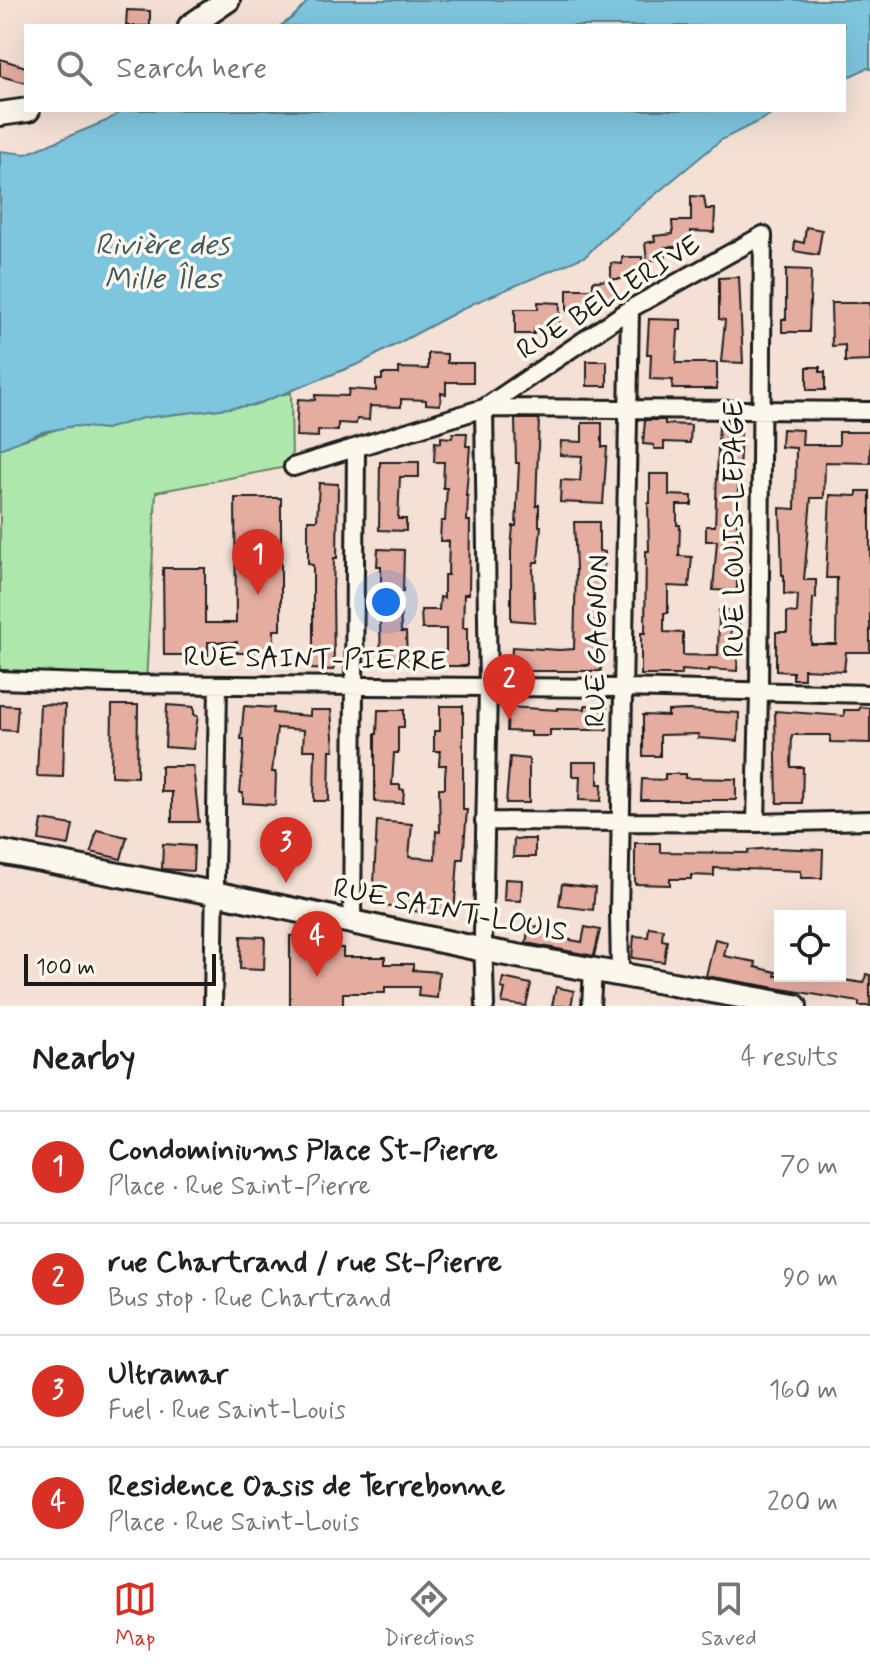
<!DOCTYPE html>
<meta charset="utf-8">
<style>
body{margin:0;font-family:Mynerve,sans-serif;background:#f2f2f2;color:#222}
.controls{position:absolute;right:24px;bottom:24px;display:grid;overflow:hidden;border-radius:0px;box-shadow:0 8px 32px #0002}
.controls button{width:72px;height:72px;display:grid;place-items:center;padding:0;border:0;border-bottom:2px solid #e0e0e0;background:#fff;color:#222;font:40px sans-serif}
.scale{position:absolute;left:24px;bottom:20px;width:192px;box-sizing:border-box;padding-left:8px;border:4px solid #1c1c1c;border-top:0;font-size:22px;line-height:28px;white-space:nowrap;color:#1c1c1c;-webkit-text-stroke:6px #fbf7ec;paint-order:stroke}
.you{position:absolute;left:386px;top:602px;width:28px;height:28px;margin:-20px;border:6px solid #fff;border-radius:50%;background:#1a73e8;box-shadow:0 0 0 12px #1a73e833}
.badge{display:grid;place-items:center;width:52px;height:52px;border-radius:50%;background:#d93025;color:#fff;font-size:26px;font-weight:700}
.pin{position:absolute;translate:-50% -66px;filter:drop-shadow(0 2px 4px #0008)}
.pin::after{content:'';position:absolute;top:42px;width:28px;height:24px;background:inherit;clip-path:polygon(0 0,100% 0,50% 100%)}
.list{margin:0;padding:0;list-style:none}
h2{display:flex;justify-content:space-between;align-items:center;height:104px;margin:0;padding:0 32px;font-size:34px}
h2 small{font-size:26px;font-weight:400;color:#767676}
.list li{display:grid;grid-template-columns:52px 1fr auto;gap:24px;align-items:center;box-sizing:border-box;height:112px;padding:0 32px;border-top:2px solid #e0e0e0}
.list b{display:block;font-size:30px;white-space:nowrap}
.list p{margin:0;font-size:26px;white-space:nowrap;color:#767676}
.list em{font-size:26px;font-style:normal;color:#767676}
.icon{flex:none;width:44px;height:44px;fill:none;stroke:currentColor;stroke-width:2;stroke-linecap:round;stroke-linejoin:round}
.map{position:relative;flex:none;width:870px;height:1006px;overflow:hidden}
.search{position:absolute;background:#fff;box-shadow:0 8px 32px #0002;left:24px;right:24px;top:24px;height:88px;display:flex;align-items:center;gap:20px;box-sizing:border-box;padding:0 28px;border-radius:0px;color:#767676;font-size:30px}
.sheet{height:552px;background:#fff}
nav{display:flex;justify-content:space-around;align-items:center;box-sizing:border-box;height:112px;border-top:2px solid #e0e0e0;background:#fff;font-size:22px;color:#767676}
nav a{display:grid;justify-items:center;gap:4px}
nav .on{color:#d93025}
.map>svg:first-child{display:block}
</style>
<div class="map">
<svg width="870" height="1006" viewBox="0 0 870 1006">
<rect width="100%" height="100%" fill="#f4e0d5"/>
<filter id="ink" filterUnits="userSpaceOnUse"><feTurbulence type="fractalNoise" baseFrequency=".0125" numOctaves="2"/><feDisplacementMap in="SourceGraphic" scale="16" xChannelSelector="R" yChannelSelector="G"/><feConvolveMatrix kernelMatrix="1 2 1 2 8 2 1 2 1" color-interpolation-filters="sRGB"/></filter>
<g filter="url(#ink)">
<path fill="#ade7ac" stroke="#648264" stroke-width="2" d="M291 393 292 466 156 492 146 684 0 675V447L64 427Z"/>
<path fill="#7ec5de" stroke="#578190" stroke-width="2" d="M309 0H870V69L867 68 844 79V26H280L292 18Z
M124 110H781L721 140 605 236 586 256 472 304 361 363 255 405 143 418 106 429 74 426 42 432 0 449V151L26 154 106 121Z"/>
<path fill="#e5aca0" stroke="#1c1c1c" stroke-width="2" d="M127 10 150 11V26H126Z
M0 59 26 67V83L0 76Z
M691 196 704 197 706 209H715L714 232 691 231V247H664L666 258 647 261 645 243 655 241 654 236 673 234 672 221H691Z
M806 227 822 230 818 255 794 251 795 241 804 243Z
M622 257H642V279H611V263L622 264Z
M786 269 811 270 809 332H782V319H786Z
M739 277 743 363 721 362 725 320 719 319V278Z
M612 280 613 300 586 301V311H567V289H593V281Z
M538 302 560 303 559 330 534 329V334H515V309H538Z
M831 303H870V361L845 362V345L832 346Z
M649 319 681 320V330H678L676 363H717V389H672L673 380 650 379 651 354H647Z
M428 353 447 354V363H473V382H446V394L441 393 440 405 426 404V400L401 399V407L370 406 369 420 357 419 356 424 338 423V431L318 430V437L296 436 298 399 315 400V395L348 396 349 389 376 391V380H382V374H399V368L428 369Z
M587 361H607V386H587Z
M807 367H820V372H825V390H807Z
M515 419H539L536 506 539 505V526H541L538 562H534L533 569 535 622 511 620V550L513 526H516L519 463H516Z
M645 420H665V424L691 425 690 443 664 442V449H654V445L643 444Z
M582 423H602V447H607L603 504 560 502 561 480 580 481 582 456 560 455 561 441 582 442Z
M719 423H733V431H741L737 511V591L713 590 717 541H706V526H715Z
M782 429 803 430 802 445H839V432H870V463L825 462 824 498H811L804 580H816V598H813L811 644H836L837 578H826L830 495 857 496V491H870V652H846L844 671 804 669V679H793V672L776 671V632H787V612L797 613 798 595 784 594V575H782L780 508 795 509 796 448 781 447Z
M453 433H467L466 446H470L466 496H468L467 521H470L469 594H464L463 628H467V666H439V651H446V629H422L421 610H439L440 597 444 598V575H448L449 541H440L441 521H445L447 488H443L444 462H434L435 442 441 443V437L452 438Z
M380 462H419V477H400L398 519H406V531L379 530Z
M650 474H669V495L692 496V505H677V525H680L679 556 692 557 689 587 668 586V613H664V632L683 633V655L718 656 719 610H739V626H731L730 651H738L737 671 709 669V672L682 670V675H641V633H645L646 551H649L648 503H650Z
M319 483 338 484 337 558H334L333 591 334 670 310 669 313 648V565L308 564V520H317Z
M235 498H281V630H274V653H237V642H208V655H164L163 568H205V623H236Z
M574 522H599V551L605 552 604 569H601V607H605L604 623H599L598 645H602L601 671H511L512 647 559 650 574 649 576 568Z
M378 549 404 550 403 592H400L401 632H406L407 663 381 664 380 619H375V600H381V566H377Z
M40 704 65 705 63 777 37 776Z
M0 705 18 706 16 731 0 730Z
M112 705H138L137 777 111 776Z
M167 705 194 707V715L198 716 193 749 165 747Z
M585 705 607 706V730H550V736H531V732L507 731 508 707 558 710V708L585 709Z
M244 706 274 708 273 713 310 716V710H331L334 750H330L329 801H314L315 750H303L304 730 277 728 272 772H276L275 805 243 803V793H240L244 748V739H241Z
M440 706H463V810H467L463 859H458L454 914 420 912 373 904 377 821 412 824 409 857 435 859 436 831 440 832 439 788H445V776L446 765H439L440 751H434V731H440Z
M860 707 870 708V743L830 742V735H792L791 767H803L802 803H777L775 711 844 716V710H859Z
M378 710H404V727H398V753H394L392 785H400V789L404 790 403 803 375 802V734H377Z
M688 710 739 713 738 741 698 738 699 734 660 735V756H643V715L668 716V711Z
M510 757 529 759V803H506Z
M572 762H598V784H602L601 801 579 800 580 776H572Z
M161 766H193L199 822H172V792H161Z
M665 774H685V778L736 779V800H641L642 779 665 780Z
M42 820 73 825 69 845 39 840Z
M97 830 127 837 121 859 91 852Z
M514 839H535V857H513Z
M635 843H660V852L748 853V850L774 848 823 850 822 878H801V871L714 868V876L691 875V879H670V885L635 884Z
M163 844 194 846 193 871 162 869Z
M505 879 522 880 521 901 504 900Z
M562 884 595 888 593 910 559 906Z
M529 925 551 930 549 936 582 942 585 927 600 930 594 956 526 943Z
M649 927 663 929 662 940 667 941 664 962 632 958 634 936 648 937Z
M320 933 321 947 343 948V957H385V964H413V970L439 972 437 998 418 996 419 987H385V993H343V1006H290V936Z
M241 936 265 937 264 970 240 969Z
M715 939 727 942 724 956 756 962 755 967 776 972 775 976H817L864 983 866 974 870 975V1006H859V1002L706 976Z
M503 978 531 984 526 1006 502 1003 505 989 501 988Z
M556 987 574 991 571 1006H552Z"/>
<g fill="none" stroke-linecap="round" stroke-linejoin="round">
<defs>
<path id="street" d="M484 408 630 309 763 235 759 692 756 823
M484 408 488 688 483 935 485 1006
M293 467 484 408 870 411
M0 680 111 684 623 688 870 694
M484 821 756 823 870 820
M352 924 356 449
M620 974 619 915 630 309
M213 1006 218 685
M591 1006 593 969"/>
<path id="secondary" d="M190 26 228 0
M0 114 28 110
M0 852 229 896 484 950 795 1006"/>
</defs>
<use href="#street" stroke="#1c1c1c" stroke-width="22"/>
<use href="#secondary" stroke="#1c1c1c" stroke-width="28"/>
<use href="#street" stroke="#fbf7ec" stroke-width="16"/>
<use href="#secondary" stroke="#fbf7ec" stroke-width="22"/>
</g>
</g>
<g text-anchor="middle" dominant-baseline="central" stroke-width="7" stroke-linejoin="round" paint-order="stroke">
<g font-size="28" fill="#1c1c1c" stroke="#fbf7ec">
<text transform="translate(609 298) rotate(-32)">RUE BELLERIVE</text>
<text transform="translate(735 529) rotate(-90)">RUE LOUIS-LEPAGE</text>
<text transform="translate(598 641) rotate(-89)">RUE GAGNON</text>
<text transform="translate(315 660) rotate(1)">RUE SAINT-PIERRE</text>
<text transform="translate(450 911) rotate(11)">RUE SAINT-LOUIS</text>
</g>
<g font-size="30" font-style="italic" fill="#3e5760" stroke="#fbf7ec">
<text x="162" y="245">Rivière des<tspan x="162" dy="34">Mille Îles</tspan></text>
</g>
</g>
</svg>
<div class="controls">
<button><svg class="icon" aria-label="locate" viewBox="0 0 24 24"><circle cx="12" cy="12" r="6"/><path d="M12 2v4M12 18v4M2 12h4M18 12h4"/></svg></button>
</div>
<div class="scale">100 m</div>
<div class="you"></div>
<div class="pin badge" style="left:258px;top:595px">1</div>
<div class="pin badge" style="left:509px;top:720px">2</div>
<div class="pin badge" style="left:286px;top:883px">3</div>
<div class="pin badge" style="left:317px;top:977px">4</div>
<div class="search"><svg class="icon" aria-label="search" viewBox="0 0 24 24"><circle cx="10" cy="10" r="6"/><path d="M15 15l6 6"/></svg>Search here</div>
</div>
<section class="sheet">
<h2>Nearby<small>4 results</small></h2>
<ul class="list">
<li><span class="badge">1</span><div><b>Condominiums Place St-Pierre</b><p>Place · Rue Saint-Pierre</p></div><em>70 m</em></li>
<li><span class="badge">2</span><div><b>rue Chartrand / rue St-Pierre</b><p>Bus stop · Rue Chartrand</p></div><em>90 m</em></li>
<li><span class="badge">3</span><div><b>Ultramar</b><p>Fuel · Rue Saint-Louis</p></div><em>160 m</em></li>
<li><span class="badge">4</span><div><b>Residence Oasis de Terrebonne</b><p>Place · Rue Saint-Louis</p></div><em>200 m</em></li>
</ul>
</section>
<nav>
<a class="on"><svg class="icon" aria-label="map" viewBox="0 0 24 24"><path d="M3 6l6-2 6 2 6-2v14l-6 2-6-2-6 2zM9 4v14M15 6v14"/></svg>Map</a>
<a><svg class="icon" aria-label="directions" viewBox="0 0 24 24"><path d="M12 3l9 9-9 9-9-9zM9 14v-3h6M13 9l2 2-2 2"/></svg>Directions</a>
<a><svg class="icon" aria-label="saved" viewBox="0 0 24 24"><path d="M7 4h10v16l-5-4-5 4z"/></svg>Saved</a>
</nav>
